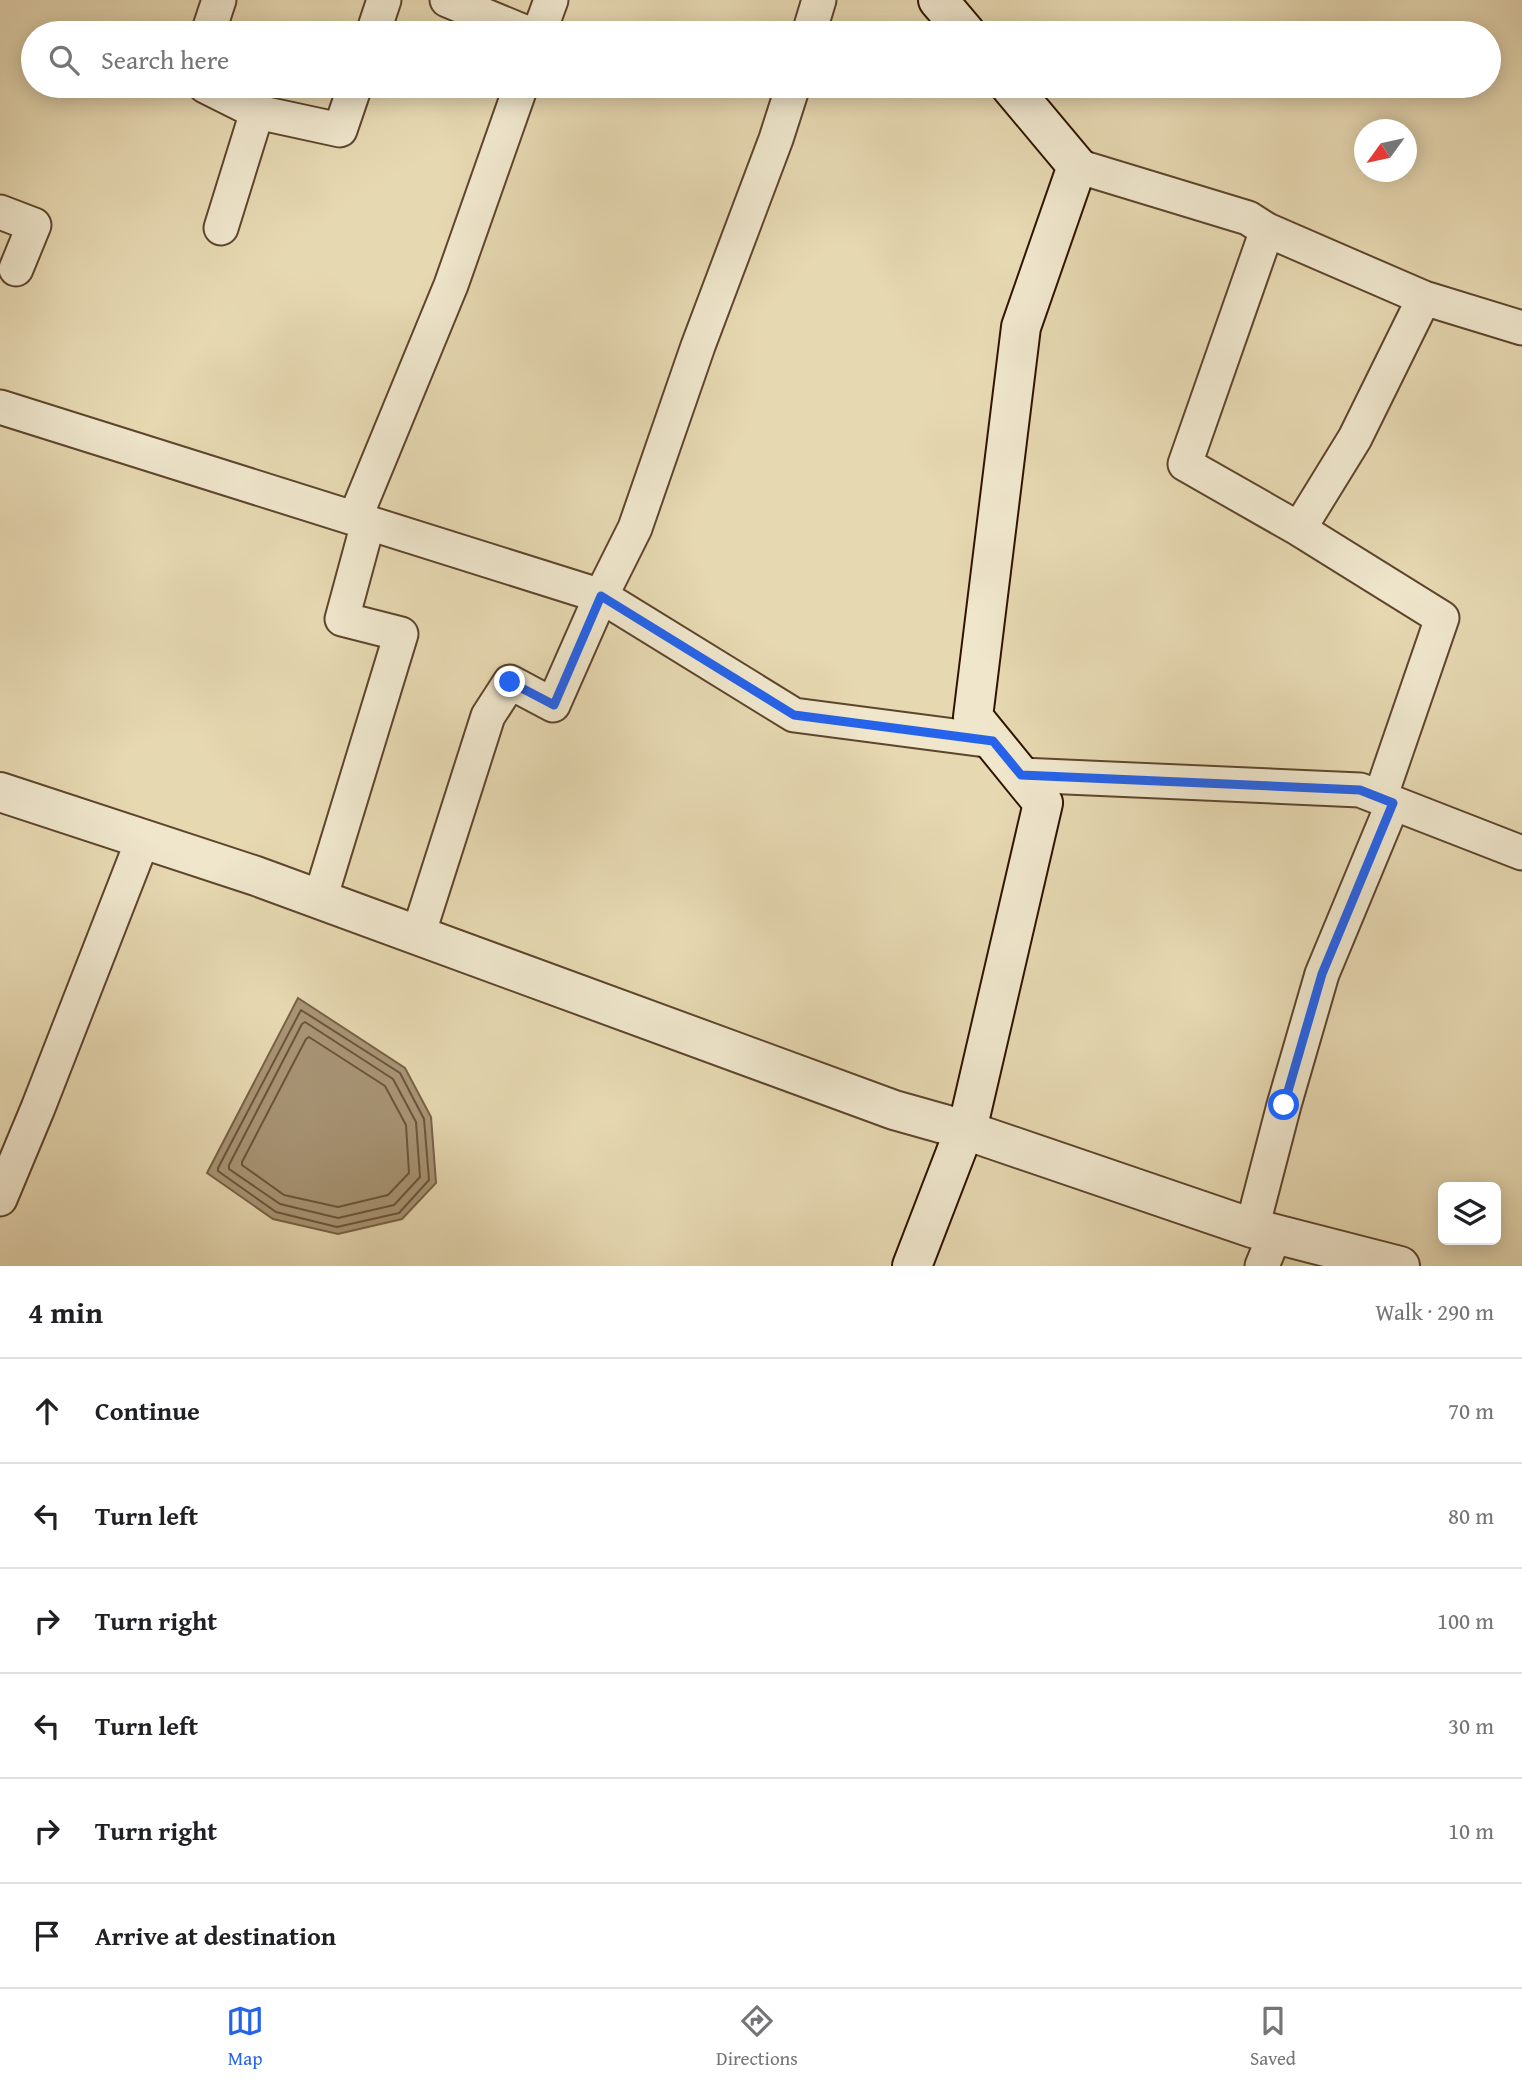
<!DOCTYPE html>
<meta charset="utf-8">
<style>
body{margin:0;font-family:"Gentium Book Plus",serif;background:#f6f6f6;color:#202124}
.controls{position:absolute;right:21px;bottom:21px;display:grid;overflow:hidden;border-radius:10px;box-shadow:0 4px 18px #0003}
.controls button{width:63px;height:63px;display:grid;place-items:center;padding:0;border:0;border-bottom:2px solid #e0e0e0;background:#fff;color:#202124;font:35px sans-serif}
.compass{position:absolute;left:1354px;top:119px;width:63px;height:63px;border-radius:50%;background:#fff;box-shadow:0 4px 18px #0003;rotate:237deg}
.stop{position:absolute;width:21px;height:21px;margin:-16px;border:5px solid #2563eb;border-radius:50%;background:#fff}
.stop.end{background:#2563eb;border-color:#fff;box-shadow:0 2px 7px #0008}
.list{margin:0;padding:0;list-style:none}
h2{display:flex;justify-content:space-between;align-items:center;height:91px;margin:0;padding:0 28px;font-size:30px}
h2 small{font-size:23px;font-weight:400;color:#757577}
.list li{display:grid;grid-template-columns:46px 1fr auto;gap:21px;align-items:center;box-sizing:border-box;height:105px;padding:0 28px;border-top:2px solid #e0e0e0}
.list b{display:block;font-size:26px;white-space:nowrap}
.list em{font-size:23px;font-style:normal;color:#757577}
.icon{flex:none;width:38px;height:38px;fill:none;stroke:currentColor;stroke-width:2;stroke-linecap:round;stroke-linejoin:round}
.map{position:relative;flex:none;width:1522px;height:1266px;overflow:hidden}
.search{position:absolute;background:#fff;box-shadow:0 4px 18px #0003;left:21px;right:21px;top:21px;height:77px;display:flex;align-items:center;gap:18px;box-sizing:border-box;padding:0 24px;border-radius:38px;color:#757577;font-size:26px}
.sheet{height:721px;background:#fff}
nav{display:flex;justify-content:space-around;align-items:center;box-sizing:border-box;height:98px;border-top:2px solid #e0e0e0;background:#fff;font-size:19px;color:#757577}
nav a{display:grid;justify-items:center;gap:4px}
nav .on{color:#2563eb}
.map>svg:first-child{display:block}
</style>
<div class="map">
<svg width="1522" height="1266" viewBox="0 0 1522 1266">
<rect width="100%" height="100%" fill="#e6d8b1"/>
<filter id="stains"><feTurbulence type="fractalNoise" baseFrequency=".00286" numOctaves="4"/><feColorMatrix values="0 0 0 0 .2 0 0 0 0 .09 0 0 0 0 .02 0 0 0 .5 -.17"/></filter>
<radialGradient id="worn" r=".72"><stop offset=".6" stop-color="#630" stop-opacity="0"/><stop offset="1" stop-color="#630" stop-opacity=".3"/></radialGradient>
<path fill="#a89575" stroke="#786146" stroke-width="2" d="M298 998 405 1068 431 1117 436 1183 402 1219 338 1234 273 1219 207 1173Z"/>
<g fill="none" stroke-linecap="round" stroke-linejoin="round">
<path stroke="#6c543a" stroke-width="2" d="M301 1010 400 1073 424 1119 429 1180 399 1213 337 1227 276 1212 218 1171V1168Z
M305 1022 393 1079 416 1122 420 1177 394 1205 338 1218 280 1204 229 1169V1165L302 1024Z
M309 1037 385 1086 406 1125 409 1173 388 1195 338 1207 284 1195 242 1165V1162L306 1039Z"/>
<defs>
<path id="minor" d="M447 0 527 33
M208 33 219 0
M373 33 384 0
M539 33 551 0
M809 33 819 0
M205 86 257 112 340 130 355 86
M1077 166 1248 218 1267 230 1185 464 1299 529 1442 618 1380 798
M0 212 34 225 16 269
M221 228 257 112
M1267 230 1424 298 1522 328
M0 407 601 596 794 715 993 741
M355 518 451 285 521 86
M1299 529 1355 438 1424 298
M1021 775 1360 790 1522 853
M320 899 401 634 342 619 368 523
M418 935 488 716 510 682 553 705 601 596 635 528 698 346 776 139 793 86
M0 1199 38 1108 143 839
M1252 1228 1284 1105 1322 974 1393 803
M1262 1266 1275 1234"/>
<path id="tertiary" d="M0 792 256 876 894 1110 965 1130 1252 1228 1400 1266"/>
<path id="secondary" d="M938 0 966 33
M912 1266 971 1113 1043 803 973 717 1021 327 1077 166 1010 86"/>
</defs>
<use href="#minor" stroke="#5e452c" stroke-width="37"/>
<use href="#tertiary" stroke="#5e452c" stroke-width="42"/>
<use href="#secondary" stroke="#301400" stroke-width="42"/>
<use href="#minor" stroke="#efe6cc" stroke-width="33"/>
<use href="#tertiary" stroke="#efe6cc" stroke-width="38"/>
<use href="#secondary" stroke="#efe6cc" stroke-width="38"/>
</g>
<g fill="none" stroke-linecap="round" stroke-linejoin="round">
<path stroke="#2563eb" stroke-width="9" d="M510 682 554 705 601 596 794 715 993 741 1021 775 1360 790 1393 803 1322 974 1284 1105"/>
</g>
<rect width="100%" height="100%" filter="url(#stains)"/>
<rect width="100%" height="100%" fill="url(#worn)"/>
</svg>
<div class="controls">
<button><svg class="icon" aria-label="layers" viewBox="0 0 24 24"><path d="M12 4l9 5-9 5-9-5zM3 14l9 5 9-5"/></svg></button>
</div>
<svg class="compass" viewBox="-18 -18 36 36"><path d="M0-13l5 13h-10z" fill="#e53935"/><path d="M0 13l5-13h-10z" fill="#757577"/></svg>
<div class="stop" style="left:1284px;top:1105px"></div>
<div class="stop end" style="left:510px;top:682px"></div>
<div class="search"><svg class="icon" aria-label="search" viewBox="0 0 24 24"><circle cx="10" cy="10" r="6"/><path d="M15 15l6 6"/></svg>Search here</div>
</div>
<section class="sheet">
<h2>4 min<small>Walk · 290 m</small></h2>
<ul class="list">
<li><svg class="icon" aria-label="ahead" viewBox="0 0 24 24"><path d="M12 20V5M6 11l6-6 6 6"/></svg><div><b>Continue</b></div><em>70 m</em></li>
<li><svg class="icon" aria-label="left" viewBox="0 0 24 24"><path d="M17 20v-9H6M10 6l-5 5 5 5"/></svg><div><b>Turn left</b></div><em>80 m</em></li>
<li><svg class="icon" aria-label="right" viewBox="0 0 24 24"><path d="M7 20v-9h11M14 6l5 5-5 5"/></svg><div><b>Turn right</b></div><em>100 m</em></li>
<li><svg class="icon" aria-label="left" viewBox="0 0 24 24"><path d="M17 20v-9H6M10 6l-5 5 5 5"/></svg><div><b>Turn left</b></div><em>30 m</em></li>
<li><svg class="icon" aria-label="right" viewBox="0 0 24 24"><path d="M7 20v-9h11M14 6l5 5-5 5"/></svg><div><b>Turn right</b></div><em>10 m</em></li>
<li><svg class="icon" aria-label="arrive" viewBox="0 0 24 24"><path d="M6 21V4h12l-3 4 3 4H6"/></svg><div><b>Arrive at destination</b></div></li>
</ul>
</section>
<nav>
<a class="on"><svg class="icon" aria-label="map" viewBox="0 0 24 24"><path d="M3 6l6-2 6 2 6-2v14l-6 2-6-2-6 2zM9 4v14M15 6v14"/></svg>Map</a>
<a><svg class="icon" aria-label="directions" viewBox="0 0 24 24"><path d="M12 3l9 9-9 9-9-9zM9 14v-3h6M13 9l2 2-2 2"/></svg>Directions</a>
<a><svg class="icon" aria-label="saved" viewBox="0 0 24 24"><path d="M7 4h10v16l-5-4-5 4z"/></svg>Saved</a>
</nav>
